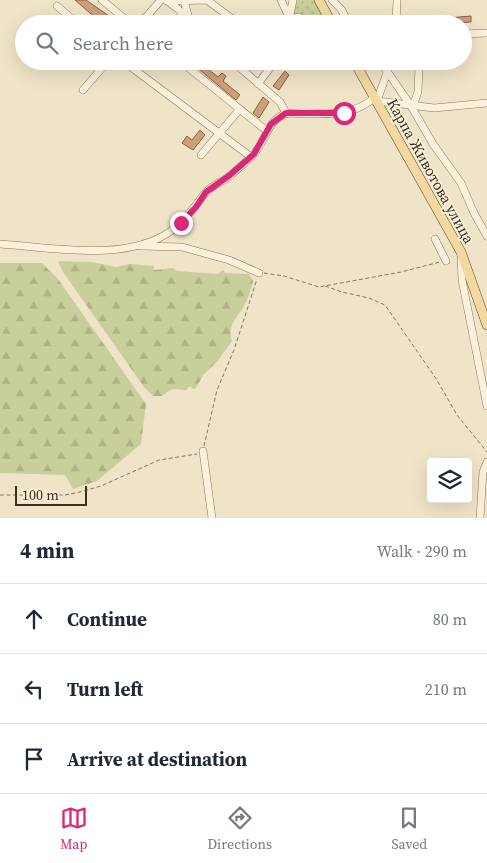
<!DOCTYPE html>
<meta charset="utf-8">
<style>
body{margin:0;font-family:"Source Serif 4",serif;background:#f6f6f7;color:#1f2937}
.controls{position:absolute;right:15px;bottom:15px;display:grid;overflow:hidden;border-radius:5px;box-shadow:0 5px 20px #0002}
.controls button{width:45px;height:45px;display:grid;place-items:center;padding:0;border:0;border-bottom:1px solid #e0e1e3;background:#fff;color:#1f2937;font:25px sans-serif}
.scale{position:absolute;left:15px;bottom:12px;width:72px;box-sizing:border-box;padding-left:5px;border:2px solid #3d2e20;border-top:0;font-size:14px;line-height:18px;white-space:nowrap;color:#3d2e20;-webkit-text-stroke:4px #f7eed8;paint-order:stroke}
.stop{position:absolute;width:15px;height:15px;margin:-11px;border:4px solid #db2777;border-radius:50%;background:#fff}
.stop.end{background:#db2777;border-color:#fff;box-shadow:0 1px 5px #0008}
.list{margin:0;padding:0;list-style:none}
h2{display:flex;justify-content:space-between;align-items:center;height:65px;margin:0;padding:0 20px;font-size:21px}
h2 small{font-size:16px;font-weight:400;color:#747a83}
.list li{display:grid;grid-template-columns:32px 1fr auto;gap:15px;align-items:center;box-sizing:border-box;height:70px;padding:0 20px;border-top:1px solid #e0e1e3}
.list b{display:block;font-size:19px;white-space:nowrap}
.list em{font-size:16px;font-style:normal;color:#747a83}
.icon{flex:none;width:28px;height:28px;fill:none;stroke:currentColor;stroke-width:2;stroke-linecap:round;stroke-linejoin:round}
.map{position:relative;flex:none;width:487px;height:518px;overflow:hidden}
.search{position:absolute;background:#fff;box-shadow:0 5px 20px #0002;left:15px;right:15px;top:15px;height:55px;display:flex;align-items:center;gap:12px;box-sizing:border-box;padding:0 18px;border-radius:28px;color:#747a83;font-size:19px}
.sheet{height:275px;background:#fff}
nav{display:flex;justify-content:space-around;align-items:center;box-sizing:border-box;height:70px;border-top:1px solid #e0e1e3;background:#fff;font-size:14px;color:#747a83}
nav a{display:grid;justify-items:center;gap:2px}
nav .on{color:#db2777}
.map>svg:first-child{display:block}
</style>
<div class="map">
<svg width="487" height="518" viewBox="0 0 487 518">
<defs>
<pattern id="grass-dots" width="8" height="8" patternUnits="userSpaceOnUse" patternTransform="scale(1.25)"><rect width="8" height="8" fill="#c9cf9b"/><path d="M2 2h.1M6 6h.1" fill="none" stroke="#aeb285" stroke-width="1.8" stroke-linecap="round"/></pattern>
<pattern id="forest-firs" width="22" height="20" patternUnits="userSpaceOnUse" patternTransform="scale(1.25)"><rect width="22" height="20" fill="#c9cf9b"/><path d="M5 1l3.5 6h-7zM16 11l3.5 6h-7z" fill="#aeb285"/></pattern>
</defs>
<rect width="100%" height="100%" fill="#f0e4c8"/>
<path fill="url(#grass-dots)" d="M295 0H315L329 24H315L306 17 293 16Z"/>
<path fill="url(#forest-firs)" d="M58 261 92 262 116 267 130 264 154 266V270L173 268 177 271 218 274 223 270 225 273 249 274 253 281C251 289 249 297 245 304 238 318 227 324 232 341L217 362 204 374 196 388 193 389 190 386 186 390 172 389 162 396H153L144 387 63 272Z
M0 263H42L58 279 146 404 141 444 97 481 73 489 65 475 0 473Z"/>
<path fill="#cf9f7d" stroke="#8d5f41" d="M75 0H86L112 18 108 23 101 17 98 20Z
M426 16 427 24H401L402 19Z
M471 16V22L435 24V19Z
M189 61H198L218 77 222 73 226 76 223 81 240 95 236 100Z
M285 71 289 75 279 90 273 86Z
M263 97 269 102 259 118 253 113Z
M200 130 205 135 193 150 182 143 187 136 192 140Z"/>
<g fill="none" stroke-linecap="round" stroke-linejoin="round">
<defs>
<path id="minor" d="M102 0 131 24
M166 0 178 9 191 24
M184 0 190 23
M207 0 239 24
M281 0 290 19 299 17 311 24
M332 0 341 9 349 24
M167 1 207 0
M57 6 78 24
M140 24 161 0
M288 24 293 0
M396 24 397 0
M463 34 487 33
M123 61 247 154
M180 61 267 131
M232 61 280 102 286 113
M380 61 411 106 433 144 461 183 474 213 487 236
M391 61 377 101 434 108 487 103
M258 84 275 61
M83 90 108 61
M413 106 418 92 419 66
M201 155 239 110
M435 239 446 261
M0 244C51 247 125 263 171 231 186 220 195 206 206 192 213 185 224 181 231 175 238 169 244 163 251 157 265 145 266 121 285 114 290 112 299 114 304 114 332 113 352 117 375 97
M141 246 182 247 229 260 259 273
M461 254 462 280 487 406
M203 451 212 518
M480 518 483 472 487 462"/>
<path id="major" d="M319 0 332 24
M354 61 461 252 487 325"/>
</defs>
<use href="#minor" stroke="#8d765c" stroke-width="8"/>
<use href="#major" stroke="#5b4430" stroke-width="10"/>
<path stroke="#8d765c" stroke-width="1" stroke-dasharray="4 2.5" stroke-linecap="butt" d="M264 273 284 276 319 287 401 272 440 262
M325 286 342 292 369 298 385 305 437 380 457 415 487 452
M204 446 217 390 234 350 257 279
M0 495H65L80 492 101 486 159 460 197 454"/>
<use href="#minor" stroke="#faf1dc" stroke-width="7"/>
<use href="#major" stroke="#f3d9a0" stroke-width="9"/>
</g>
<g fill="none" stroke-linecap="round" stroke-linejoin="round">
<path stroke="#db2777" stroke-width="6" d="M181 223 196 207 206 192 230 175 254 154 271 124 286 113H344"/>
</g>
<g text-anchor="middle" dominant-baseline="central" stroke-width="4" stroke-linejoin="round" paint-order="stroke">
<g font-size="15" fill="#3d2e20" stroke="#f7eed8">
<text transform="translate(431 171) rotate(61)">Карпа Животова улица</text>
</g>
</g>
</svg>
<div class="controls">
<button><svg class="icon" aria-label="layers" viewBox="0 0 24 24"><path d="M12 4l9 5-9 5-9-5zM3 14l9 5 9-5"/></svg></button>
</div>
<div class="scale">100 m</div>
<div class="stop" style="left:344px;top:113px"></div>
<div class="stop end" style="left:181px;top:223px"></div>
<div class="search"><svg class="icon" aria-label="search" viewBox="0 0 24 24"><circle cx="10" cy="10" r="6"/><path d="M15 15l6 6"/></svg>Search here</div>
</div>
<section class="sheet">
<h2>4 min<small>Walk · 290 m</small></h2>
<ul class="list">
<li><svg class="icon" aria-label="ahead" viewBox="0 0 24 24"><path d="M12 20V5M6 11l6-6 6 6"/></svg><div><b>Continue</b></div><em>80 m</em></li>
<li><svg class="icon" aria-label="left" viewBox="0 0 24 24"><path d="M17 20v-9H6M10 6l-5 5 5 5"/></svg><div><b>Turn left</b></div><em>210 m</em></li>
<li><svg class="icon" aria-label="arrive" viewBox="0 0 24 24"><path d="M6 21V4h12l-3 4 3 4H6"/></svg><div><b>Arrive at destination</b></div></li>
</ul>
</section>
<nav>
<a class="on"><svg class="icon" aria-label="map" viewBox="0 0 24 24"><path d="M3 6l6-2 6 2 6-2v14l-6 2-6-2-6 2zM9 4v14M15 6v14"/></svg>Map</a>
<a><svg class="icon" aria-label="directions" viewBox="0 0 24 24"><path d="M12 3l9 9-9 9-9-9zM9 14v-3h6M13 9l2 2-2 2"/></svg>Directions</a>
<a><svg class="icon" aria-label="saved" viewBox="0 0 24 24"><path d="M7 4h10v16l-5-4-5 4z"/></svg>Saved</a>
</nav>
